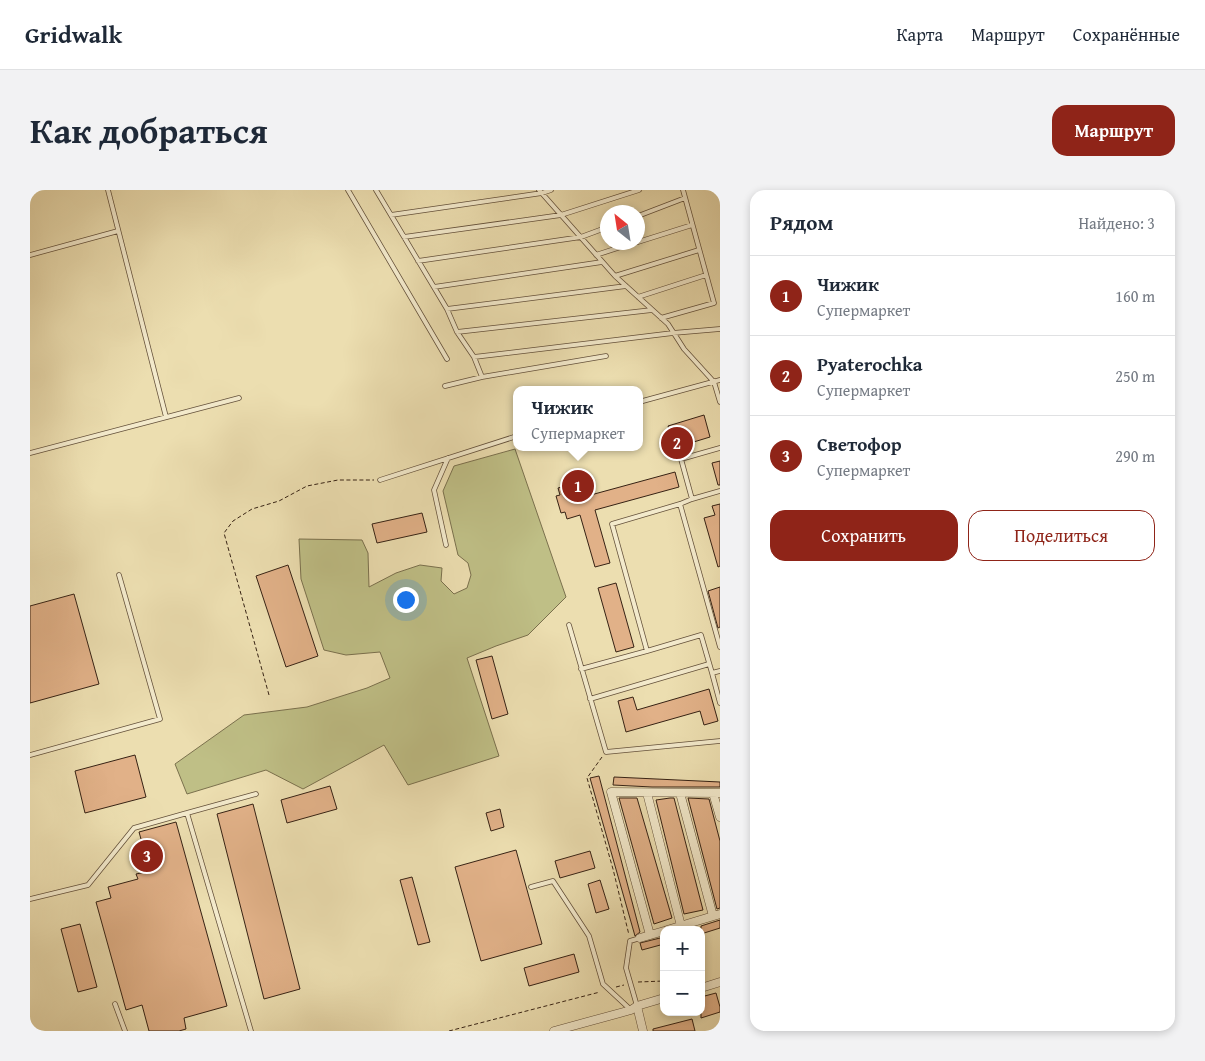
<!DOCTYPE html>
<html lang="ru">
<meta charset="utf-8">
<style>
body{margin:0;font-family:"Gentium Book Plus",serif;background:#f2f2f3;color:#1f2937}
.controls{position:absolute;right:15px;bottom:15px;display:grid;overflow:hidden;border-radius:10px;box-shadow:0 2px 8px #0003}
.controls button{width:45px;height:45px;display:grid;place-items:center;padding:0;border:0;border-bottom:1px solid #e0e1e3;background:#fff;color:#1f2937;font:25px sans-serif}
.compass{position:absolute;left:570px;top:15px;width:45px;height:45px;border-radius:50%;background:#fff;box-shadow:0 2px 8px #0003;rotate:330deg}
.you{position:absolute;left:375px;top:409px;width:18px;height:18px;margin:-12px;border:4px solid #fff;border-radius:50%;background:#1a73e8;box-shadow:0 0 0 8px #1a73e833}
.badge{display:grid;place-items:center;width:32px;height:32px;border-radius:50%;background:#8f2418;color:#fff;font-size:16px;font-weight:700}
.pin{position:absolute;translate:-50% -50%;border:2px solid #fff;box-shadow:0 1px 5px #0006}
.popup{position:absolute;left:483px;top:196px;width:130px;height:65px;box-sizing:border-box;display:grid;place-content:center;border-radius:10px;background:#fff;filter:drop-shadow(0 1px 4px #0005);font-size:16px;white-space:nowrap;color:#747a83}
.popup b{font-size:19px;color:#1f2937}
.popup::after{content:'';position:absolute;left:50%;top:100%;margin-left:-10px;border:10px solid transparent;border-top-color:#fff}
.list{margin:0;padding:0;list-style:none}
h2{display:flex;justify-content:space-between;align-items:center;height:65px;margin:0;padding:0 20px;font-size:21px}
h2 small{font-size:16px;font-weight:400;color:#747a83}
.list li{display:grid;grid-template-columns:32px 1fr auto;gap:15px;align-items:center;box-sizing:border-box;height:80px;padding:0 20px;border-top:1px solid #e0e1e3}
.list b{display:block;font-size:19px;white-space:nowrap}
.list p{margin:0;font-size:16px;white-space:nowrap;color:#747a83}
.list em{font-size:16px;font-style:normal;color:#747a83}
.actions{display:flex;gap:10px;padding:15px 20px}
.actions a{flex:1;padding:11px 0;border:1px solid #8f2418;border-radius:15px;text-align:center;font-size:18px;color:#8f2418}
.actions .main{background:#8f2418;color:#fff}
.map{position:relative;flex:none;width:690px;height:841px;overflow:hidden;border-radius:15px}
header{display:flex;align-items:center;gap:30px;box-sizing:border-box;height:70px;padding:0 25px;background:#fff;border-bottom:1px solid #e0e1e3}
header strong{font-size:24px}
nav{display:flex;gap:28px;margin-inline-start:auto;font-size:18px}
.intro{display:flex;align-items:center;justify-content:space-between;box-sizing:border-box;height:120px;padding:0 30px}
h1{margin:0;font-size:35px}
.button{padding:12px 22px;border-radius:15px;background:#8f2418;color:#fff;font-size:18px;font-weight:700}
main{display:flex;gap:30px;padding:0 30px}
aside{flex:1;background:#fff;border-radius:15px;box-shadow:0 2px 8px #0003}
.map>svg:first-child{display:block}
</style>
<header>
<strong>Gridwalk</strong>
<nav><a>Карта</a><a>Маршрут</a><a>Сохранённые</a></nav>
</header>
<div class="intro"><h1>Как добраться</h1><a class="button">Маршрут</a></div>
<main>
<div class="map">
<svg width="690" height="841" viewBox="0 0 690 841">
<rect width="100%" height="100%" fill="#ecdeb0"/>
<filter id="stains"><feTurbulence type="fractalNoise" baseFrequency=".004" numOctaves="4"/><feColorMatrix values="0 0 0 0 .2 0 0 0 0 .09 0 0 0 0 .02 0 0 0 .5 -.17"/></filter>
<radialGradient id="worn" r=".72"><stop offset=".6" stop-color="#630" stop-opacity="0"/><stop offset="1" stop-color="#630" stop-opacity=".3"/></radialGradient>
<path fill="#bfbf86" stroke="#7a704d" d="M485 259 536 407 498 445 466 456 437 468 469 566 378 595 354 555 273 599 236 580 157 604 145 574 214 525 277 517 337 498 360 488 350 462 316 465 294 460 271 389 269 349 332 350 338 363 339 397 366 383 390 375 412 378 411 391 424 404 437 398 441 385 438 373 428 365 413 301 424 276Z"/>
<path fill="#e1b188" stroke="#362214" d="M674 225 680 247 644 258 638 236Z
M690 271V295H688L682 273Z
M645 282 649 297 565 320 580 373 565 377 550 325 537 329 535 322 531 323 526 306 530 305 528 298 553 291 557 306Z
M690 314V376L688 377 674 328 685 325 682 316Z
M392 323 397 342 347 353 342 334Z
M258 375 288 466 256 477 226 386Z
M586 393 604 457 586 462 568 398Z
M690 397V437L688 438 678 401Z
M44 404 69 494 0 513V416Z
M462 466 478 524 462 529 446 470Z
M679 499 688 531 674 535 670 521 596 542 588 511 603 507 607 520Z
M105 565 116 607 55 623 45 581Z
M569 586 610 742 605 746 560 588Z
M584 587 690 592V597H622L583 595Z
M300 596 307 619 257 633 251 610Z
M589 608H607L642 728 624 734Z
M640 608H644L673 720 654 724 626 610Z
M658 608 679 609 690 651V718L687 719Z
M223 614 270 799 234 809 187 624Z
M470 619 474 637 461 641 456 623Z
M146 632 197 816 154 828 156 839 149 841H119L112 815 96 820 66 712 81 708 78 697 108 689 106 684 120 681 109 642Z
M486 660 512 754 451 771 425 677Z
M560 661 565 678 530 688 525 671Z
M382 687 400 752 388 755 370 690Z
M570 690 579 719 566 723 558 694Z
M690 730V738L671 744V736Z
M50 734 67 797 48 802 31 739Z
M634 747V754L612 760 610 753Z
M544 764 549 782 499 796 494 778Z
M686 803 690 817V822L671 828V807Z
M662 829 665 841H623V839Z"/>
<g fill="none" stroke-linecap="round" stroke-linejoin="round">
<defs>
<path id="service" d="M78 0 136 227
M318 0 417 169
M346 0 417 119 427 142 444 167 452 187
M509 0 585 86 638 134 654 159 684 192 690 212
M361 25 512 3 521 0
M608 26 655 8
M374 47 531 25 609 0
M608 52 662 35
M0 65 88 41
M566 65 606 52
M388 71 551 47 578 37
M585 86 669 60
M404 97 572 72
M608 107 676 85
M417 119 596 96
M631 128 684 113 653 0
M427 142 622 120
M444 167 643 143 690 139
M415 196 452 187 576 166
M609 212 690 190
M0 263 209 208
M350 290 487 246
M690 301 662 309 650 314 582 334 617 461 671 445 682 483 690 481
M662 309 651 269 690 258
M650 314 690 457
M416 355 404 300 418 268
M539 435 576 562 690 551
M551 479 617 461
M682 483 690 513
M560 509 679 474
M0 565 130 529 89 385
M501 697 523 691 559 746 573 794 601 820
M0 709 58 695 104 638 157 623
M85 814 95 841
M607 816 596 778 600 751 610 748
M221 841 157 623 226 604"/>
<path id="minor" d="M617 603 651 736
M650 603 683 726
M683 603 690 627
M637 740 690 724
M620 745 581 602 690 603
M610 748 634 741
M671 798 690 792
M607 816 613 841
M524 841 601 820 607 816 634 808"/>
</defs>
<use href="#service" stroke="#64513b" stroke-width="5.5"/>
<use href="#minor" stroke="#64513b" stroke-width="9"/>
<path stroke="#362214" stroke-width="1" stroke-dasharray="4 2.5" stroke-linecap="butt" d="M239 505 194 343 203 331 222 319 249 311 277 296 308 290H344
M572 567 557 588 583 679 599 745
M608 792 634 791
M586 797 594 795
M419 841 570 802"/>
<use href="#service" stroke="#f3eacc" stroke-width="4"/>
<use href="#minor" stroke="#f3eacc" stroke-width="8"/>
</g>
<rect width="100%" height="100%" filter="url(#stains)"/>
<rect width="100%" height="100%" fill="url(#worn)"/>
</svg>
<div class="controls">
<button>+</button>
<button>−</button>
</div>
<svg class="compass" viewBox="-18 -18 36 36"><path d="M0-13l5 13h-10z" fill="#e53935"/><path d="M0 13l5-13h-10z" fill="#747a83"/></svg>
<div class="you"></div>
<div class="pin badge" style="left:548px;top:296px">1</div>
<div class="popup"><b>Чижик</b>Супермаркет</div>
<div class="pin badge" style="left:647px;top:253px">2</div>
<div class="pin badge" style="left:117px;top:666px">3</div>
</div>
<aside>
<h2>Рядом<small>Найдено: 3</small></h2>
<ul class="list">
<li><span class="badge">1</span><div><b>Чижик</b><p>Супермаркет</p></div><em>160 m</em></li>
<li><span class="badge">2</span><div><b>Pyaterochka</b><p>Супермаркет</p></div><em>250 m</em></li>
<li><span class="badge">3</span><div><b>Светофор</b><p>Супермаркет</p></div><em>290 m</em></li>
</ul>
<div class="actions"><a class="main">Сохранить</a><a>Поделиться</a></div>
</aside>
</main>
